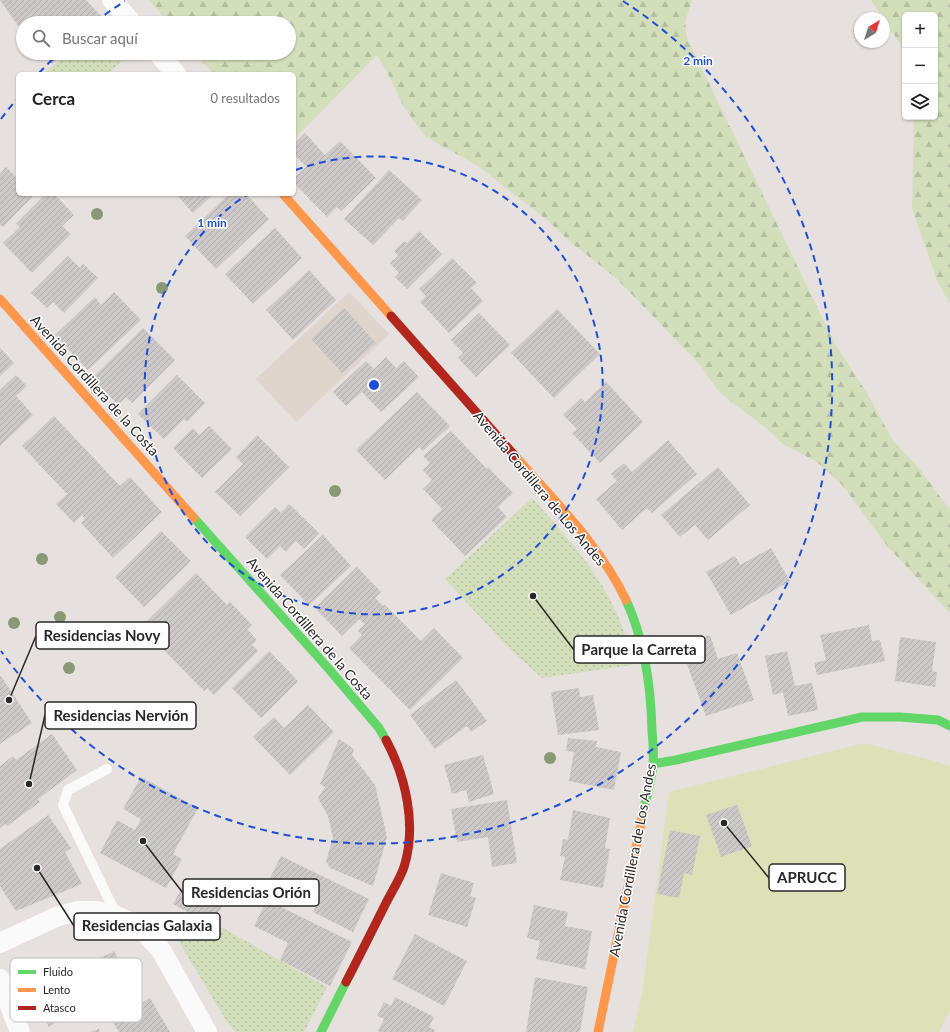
<!DOCTYPE html>
<html lang="es">
<meta charset="utf-8">
<style>
body{margin:0;font-family:Lato,sans-serif;background:#f2f2f2;color:#222}
.controls{position:absolute;right:12px;top:12px;display:grid;overflow:hidden;border-radius:6px;box-shadow:0 1px 3px #0004}
.controls button{width:36px;height:36px;display:grid;place-items:center;padding:0;border:0;border-bottom:1px solid #e0e0e0;background:#fff;color:#222;font:20px sans-serif}
.compass{position:absolute;left:854px;top:12px;width:36px;height:36px;border-radius:50%;background:#fff;box-shadow:0 1px 3px #0004;rotate:38deg}
.list{margin:0;padding:0;list-style:none}
h2{display:flex;justify-content:space-between;align-items:center;height:52px;margin:0;padding:0 16px;font-size:17px}
h2 small{font-size:13px;font-weight:400;color:#767676}
.icon{flex:none;width:22px;height:22px;fill:none;stroke:currentColor;stroke-width:2;stroke-linecap:round;stroke-linejoin:round}
.map{position:relative;flex:none;width:950px;height:1032px;overflow:hidden}
.search{position:absolute;background:#fff;box-shadow:0 1px 3px #0004;left:16px;top:16px;width:280px;height:44px;display:flex;align-items:center;gap:10px;box-sizing:border-box;padding:0 14px;border-radius:22px;color:#767676;font-size:15px}
.panel{position:absolute;background:#fff;box-shadow:0 1px 3px #0004;left:16px;top:72px;width:280px;height:124px;border-radius:6px}
.map>svg:first-child{display:block}
</style>
<div class="map">
<svg width="950" height="1032" viewBox="0 0 950 1032">
<defs>
<pattern id="grass-dots" width="8" height="8" patternUnits="userSpaceOnUse"><rect width="8" height="8" fill="#d3deba"/><path d="M2 2h.1M6 6h.1" fill="none" stroke="#b5bea0" stroke-width="1.8" stroke-linecap="round"/></pattern>
<pattern id="forest-firs" width="22" height="20" patternUnits="userSpaceOnUse"><rect width="22" height="20" fill="#d3deba"/><path d="M5 1l3.5 6h-7zM16 11l3.5 6h-7z" fill="#b5bea0"/></pattern>
<pattern id="building-hatch" width="6" height="6" patternUnits="userSpaceOnUse"><rect width="6" height="6" fill="#cdc9c8"/><path d="M-1 1l2-2M0 6l6-6M5 7l2-2" fill="none" stroke="#b0adac"/></pattern>
</defs>
<rect width="100%" height="100%" fill="#e6e0de"/>
<path fill="#e0d5cd" d="M349 292 389 334 296 422 256 379Z"/>
<path fill="url(#grass-dots)" d="M68 53H131L107 74H44Z
M532 498C570 540 611 585 627 641 630 649 631 657 632 665L542 678 509 648 445 579Z
M221 927 327 987 304 1032H236L227 1022 178 940Z"/>
<path fill="url(#forest-firs)" d="M149 0H692L685 22 687 38 834 342 868 395 892 439 918 467 950 510V613L888 547 843 486 832 475 817 462 783 444 765 427 731 402 717 389 700 365 616 278 568 240 546 219 478 166 426 137 415 123 401 102 392 81 377 55 294 139V74H214L194 53H289V23H169Z
M871 0H950V303L938 283 912 208 914 117H935V15H905V63L900 44Z"/>
<path fill="#dee1b8" d="M864 743 931 760 950 766V1010L939 1032H633L642 995 669 792Z"/>
<path fill="url(#building-hatch)" d="M0 0H86L102 17 96 23H23V33Z
M42 53H64L52 64Z
M305 133 325 155 340 141 376 178 341 211 337 207 327 217 294 183V178L306 167 294 154V144Z
M6 167 18 179V194H35L3 227 0 225V174Z
M389 170 422 200 403 221 399 218 373 245 344 219Z
M46 194H54L74 215 62 226 71 234 32 273 3 243 20 227 16 224Z
M176 194H214L193 213Z
M229 194H239L241 196 246 194 269 219 216 269 185 236Z
M275 228 302 258 253 304 225 274Z
M419 231 442 254 407 289 395 277 399 273 390 263 398 256 394 251 404 241 407 243Z
M68 256 80 268 83 264 98 278 64 313 53 302 47 308 31 293Z
M452 258 477 283 471 288 483 301 449 333 420 302 426 296 419 289Z
M309 270 336 300 293 340 266 310Z
M114 292 141 320 88 370 55 335 95 297 101 305Z
M344 308 376 343 342 373 311 339Z
M557 309 600 354 554 398 511 353Z
M479 313 510 345 476 377 458 358 463 353 451 340Z
M143 328 175 360 132 403 126 397 118 405 92 378Z
M0 348 14 363 0 376Z
M386 357 396 368 404 361 419 377 381 412 362 392 346 406 333 392 366 361 374 369Z
M16 375 27 386 16 396 33 415 0 446V390Z
M177 375 205 403 187 422 184 419 164 439 138 414Z
M606 382 643 422 600 463 572 433 577 429 563 415 581 398 585 402Z
M417 392 450 426 423 451 419 447 385 480 356 450Z
M54 416 120 486 130 477 162 512 113 558 81 523 85 519 82 515 74 523 56 504 67 494 22 446Z
M209 426 232 449 202 478 173 448 193 428 199 435Z
M451 431 487 469 488 467 513 493 498 507 507 517 465 556 431 520 442 509 423 489 432 480 423 470 430 463 423 456Z
M257 435 289 467 240 516 215 492 243 464 236 457Z
M668 440 697 474 652 513 647 508 622 530 596 499 617 481 611 474 624 463 632 472Z
M718 467 750 505 708 540 695 525 680 537 661 515Z
M289 504 319 533 304 549 296 541 286 552 280 546 267 559 245 537 275 507 281 513Z
M161 531 191 561 144 607 115 577Z
M323 535 351 566 309 605 280 575Z
M771 548 790 581 731 615 706 572 735 556 740 565Z
M357 567 381 592 375 598 383 606 385 605 421 641 434 628 463 658 410 710 349 648 362 635 358 631 365 624 359 619 342 636 315 608Z
M196 573 227 605 230 602 252 625 247 629 257 640 252 645 258 651 214 695 207 688 204 691 141 627Z
M869 625 872 641 880 640 885 661 817 675 814 663 826 660 820 635Z
M710 635 718 659 737 653 754 700 706 716 680 645Z
M900 637 936 642 932 671 937 672 935 687 895 681Z
M269 651 298 681 261 718 232 688Z
M787 651 795 686 812 683 818 710 788 716 783 692 773 695 765 656Z
M1 676 32 723 0 744V677Z
M456 680 487 721 471 732 467 726 435 749 410 715Z
M579 688 580 697 593 695 599 730 558 735 551 692Z
M308 705 334 732 290 775 253 737 274 717 284 728Z
M52 734 77 770 38 799 40 802 7 826 5 824 0 828V766L13 756 16 760Z
M568 738 597 741 596 747 621 752 614 790 569 781 574 752 566 751Z
M339 739 354 749 352 755 375 785 387 837 373 886 330 868 326 861 333 838 328 816 318 798 325 787 320 784Z
M483 755 494 794 469 802 466 790 452 794 444 765Z
M141 777 198 808 173 854 182 859 166 888 100 853 117 820 135 830 141 819 123 809Z
M507 800 517 863 492 867 488 837 457 842 451 809Z
M737 805 752 846 721 857 706 815Z
M573 810 610 818 605 848 610 849 603 888 560 880 565 857 560 856 563 839 568 840Z
M48 815 71 848 65 852 82 884 16 911 0 886V849Z
M670 830 700 836 692 875 684 873 679 898 657 894Z
M281 856 369 899 353 932 313 912 318 902 270 878Z
M441 873 474 883 470 896 476 898 467 927 428 915Z
M187 879 225 901 211 925 173 904Z
M267 900 352 942 330 986 280 960 288 943 254 926Z
M534 905 568 912 565 926 592 931 585 969 536 959 540 941 527 938Z
M415 934 467 961 444 1006 392 979Z
M114 951 124 971 131 967 141 985 105 1005 84 967Z
M535 977 588 987 580 1032H526Z
M61 986 76 1010 49 1027 34 1003Z
M395 997 434 1017 429 1027 435 1030 434 1032H380L378 1031 384 1019 377 1016 384 1002 391 1006Z
M150 998 170 1032H119L112 1021Z
M99 1029 100 1032H90Z"/>
<g fill="none" stroke-linecap="round" stroke-linejoin="round">
<path stroke="#fbfafa" stroke-width="10" d="M107 769 68 790 63 805 117 916"/>
<path stroke="#fbfafa" stroke-width="20" d="M112 0 132 23
M158 53 176 74
M0 943 56 917 77 911H97L117 916 140 927 161 950 207 1032
M0 979 20 1032"/>
<path stroke="#63d668" stroke-width="9" d="M194 518 328 668 379 728 386 740
M626 600C645 641 651 687 652 731 653 742 654 754 653 765 651 783 645 801 642 819
M653 764 676 760 862 717H900L938 720 950 726
M321 1032 346 982"/>
<path stroke="#ff974d" stroke-width="9" d="M283 194 391 316
M0 299 194 518
M516 457C555 502 600 545 626 600
M598 1032 642 819"/>
<path stroke="#b3261e" stroke-width="9" d="M391 316 516 457
M346 982C360 955 373 929 386 903 392 891 400 879 404 867 417 826 406 777 386 740"/>
</g>
<g fill="#8a9876">
<circle cx="97" cy="214" r="6"/>
<circle cx="162" cy="288" r="6"/>
<circle cx="335" cy="491" r="6"/>
<circle cx="42" cy="559" r="6"/>
<circle cx="60" cy="617" r="6"/>
<circle cx="14" cy="623" r="6"/>
<circle cx="69" cy="668" r="6"/>
<circle cx="550" cy="758" r="6"/>
</g>
<g fill="none" stroke="#1d4ed8" stroke-width="2" stroke-dasharray="7 5">
<path d="M296 170A229 229 0 1 1 248 194"/>
<path d="M1 119A458 458 0 0 1 16 100M39 73A458 458 0 0 1 56 56M95 22A458 458 0 0 1 125 1M623 1A458 458 0 1 1 1 651"/>
</g>
<g text-anchor="middle" dominant-baseline="central" stroke-width="3" stroke-linejoin="round" paint-order="stroke">
<g font-size="14" fill="#282828" stroke="#fff">
<text transform="translate(95 385) rotate(48)">Avenida Cordillera de la Costa</text>
<text transform="translate(540 488) rotate(50)">Avenida Cordillera de Los Andes</text>
<text transform="translate(310 628) rotate(49)">Avenida Cordillera de la Costa</text>
<text transform="translate(632 860) rotate(-79)">Avenida Cordillera de Los Andes</text>
</g>
</g>
<rect x="10" y="958" width="132" height="64" rx="6" fill="#fff" stroke="#bebebe" stroke-width="1"/>
<rect x="18" y="970" width="18" height="4" fill="#63d668"/>
<rect x="18" y="988" width="18" height="4" fill="#ff974d"/>
<rect x="18" y="1006" width="18" height="4" fill="#b3261e"/>
<g font-size="11" fill="#282828">
<text x="43" y="976">Fluido</text>
<text x="43" y="994">Lento</text>
<text x="43" y="1012">Atasco</text>
</g>
<circle cx="374" cy="385" r="6" fill="#1d4ed8" stroke="#fff" stroke-width="2"/>
<g font-size="12" text-anchor="middle" font-weight="bold" fill="#1d4ed8" stroke="#fff" stroke-width="3" stroke-linejoin="round" paint-order="stroke">
<text x="698" y="65">2 min</text>
<text x="212" y="227">1 min</text>
</g>
<path fill="none" stroke="#282828" stroke-width="1.5" d="M9 700L36 636M533 596L574 650M29 784L45 715M724 823L769 878M143 841L183 893M37 868L74 926"/>
<g fill="#282828" stroke="#fff" stroke-width="1.5">
<circle cx="9" cy="700" r="4"/>
<circle cx="533" cy="596" r="4"/>
<circle cx="29" cy="784" r="4"/>
<circle cx="724" cy="823" r="4"/>
<circle cx="143" cy="841" r="4"/>
<circle cx="37" cy="868" r="4"/>
</g>
<g fill="#fff" stroke="#282828" stroke-width="1.5">
<rect x="36" y="622" width="133" height="27" rx="4"/>
<rect x="574" y="636" width="131" height="27" rx="4"/>
<rect x="45" y="702" width="151" height="27" rx="4"/>
<rect x="769" y="864" width="76" height="27" rx="4"/>
<rect x="183" y="879" width="136" height="27" rx="4"/>
<rect x="74" y="913" width="146" height="27" rx="4"/>
</g>
<g font-size="15" text-anchor="middle" font-weight="bold" fill="#282828">
<text x="102" y="641">Residencias Novy</text>
<text x="639" y="655">Parque la Carreta</text>
<text x="121" y="721">Residencias Nervión</text>
<text x="807" y="883">APRUCC</text>
<text x="251" y="898">Residencias Orión</text>
<text x="147" y="931">Residencias Galaxia</text>
</g>
</svg>
<div class="controls">
<button>+</button>
<button>−</button>
<button><svg class="icon" aria-label="layers" viewBox="0 0 24 24"><path d="M12 4l9 5-9 5-9-5zM3 14l9 5 9-5"/></svg></button>
</div>
<svg class="compass" viewBox="-18 -18 36 36"><path d="M0-13l5 13h-10z" fill="#e53935"/><path d="M0 13l5-13h-10z" fill="#767676"/></svg>
<div class="search"><svg class="icon" aria-label="search" viewBox="0 0 24 24"><circle cx="10" cy="10" r="6"/><path d="M15 15l6 6"/></svg>Buscar aquí</div>
<section class="panel">
<h2>Cerca<small>0 resultados</small></h2>
<ul class="list">
</ul>
</section>
</div>
